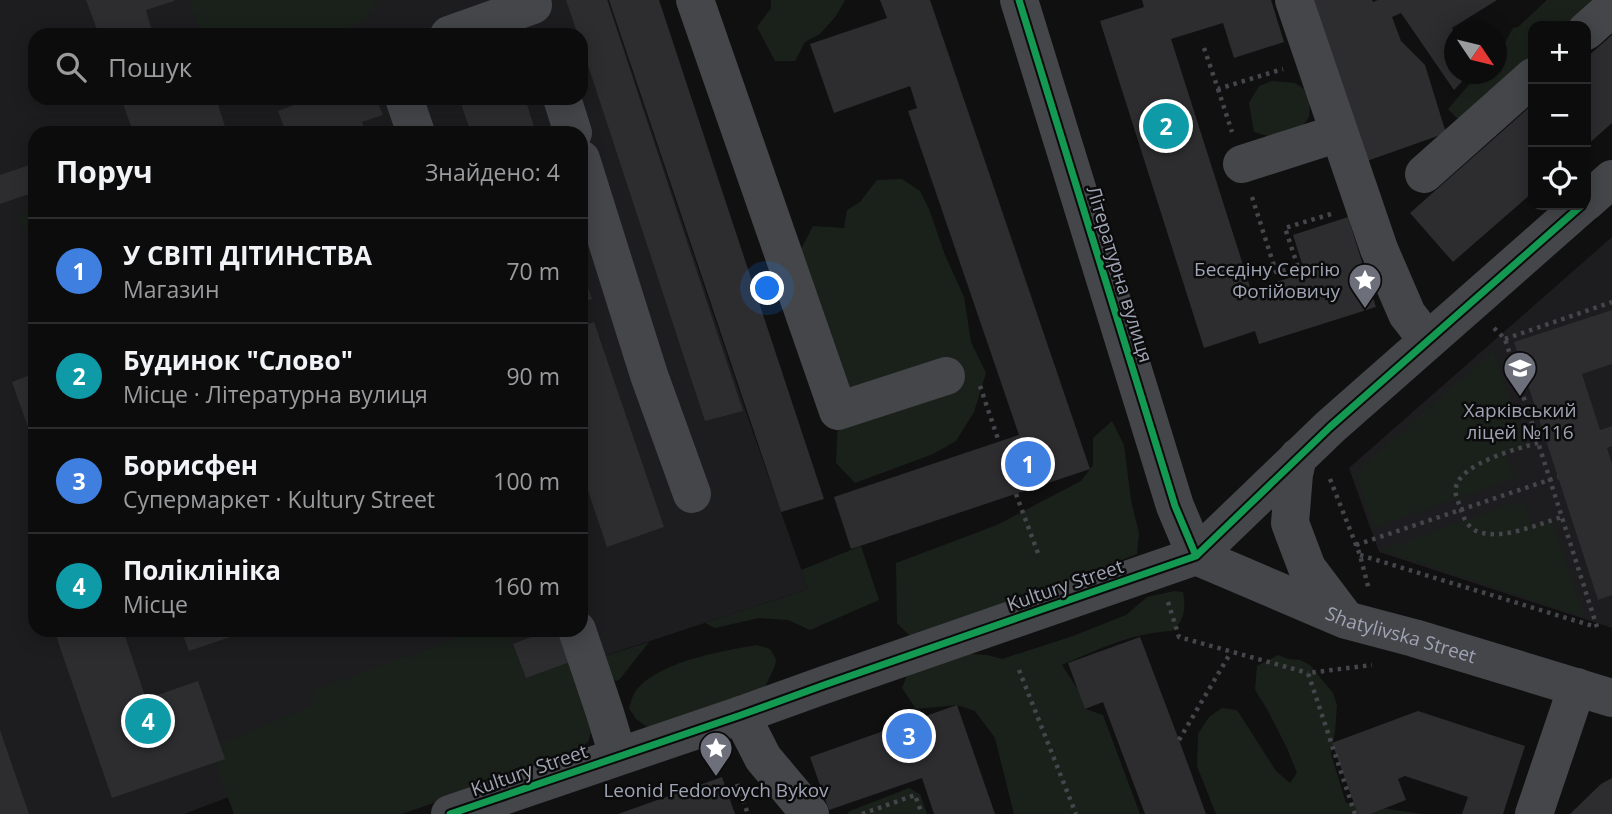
<!DOCTYPE html>
<html lang="uk">
<meta charset="utf-8">
<style>
body{margin:0;font-family:"Open Sans",sans-serif;background:#151516;color:#f1f3f6}
.controls{position:absolute;right:21px;top:21px;display:grid;overflow:hidden;border-radius:14px;box-shadow:0 4px 18px #0003}
.controls button{width:63px;height:63px;display:grid;place-items:center;padding:0;border:0;border-bottom:2px solid #2c2c2e;background:#0c0c0d;color:#f1f3f6;font:35px sans-serif}
.compass{position:absolute;left:1444px;top:21px;width:63px;height:63px;border-radius:50%;background:#0c0c0d;box-shadow:0 4px 18px #0003;rotate:125deg}
.you{position:absolute;left:768px;top:289px;width:24px;height:24px;margin:-18px;border:5px solid #fff;border-radius:50%;background:#1a73e8;box-shadow:0 0 0 10px #1a73e833}
.badge{display:grid;place-items:center;width:46px;height:46px;border-radius:50%;background:#6d707b;color:#fff;font-size:23px;font-weight:700}
.pin{position:absolute;translate:-50% -50%;border:4px solid #fff;box-shadow:0 2px 7px #0006}
.list{margin:0;padding:0;list-style:none}
h2{display:flex;justify-content:space-between;align-items:center;height:91px;margin:0;padding:0 28px;font-size:30px}
h2 small{font-size:23px;font-weight:400;color:#9a9b9d}
.list li{display:grid;grid-template-columns:46px 1fr auto;gap:21px;align-items:center;box-sizing:border-box;height:105px;padding:0 28px;border-top:2px solid #2c2c2e}
.list b{display:block;font-size:26px;white-space:nowrap}
.list p{margin:0;font-size:23px;white-space:nowrap;color:#9a9b9d}
.list em{font-size:23px;font-style:normal;color:#9a9b9d}
.icon{flex:none;width:38px;height:38px;fill:none;stroke:currentColor;stroke-width:2;stroke-linecap:round;stroke-linejoin:round}
.map{position:relative;flex:none;width:1612px;height:814px;overflow:hidden}
.search{position:absolute;background:#0c0c0d;box-shadow:0 4px 18px #0003;left:28px;top:28px;width:560px;height:77px;display:flex;align-items:center;gap:18px;box-sizing:border-box;padding:0 24px;border-radius:21px;color:#9a9b9d;font-size:26px}
.panel{position:absolute;background:#0c0c0d;box-shadow:0 4px 18px #0003;left:28px;top:126px;width:560px;height:511px;border-radius:21px}
.map>svg:first-child{display:block}
</style>
<div class="map">
<svg width="1612" height="814" viewBox="0 0 1612 814">
<rect width="100%" height="100%" fill="#101011"/>
<path fill="#1d1d1f" fill-rule="evenodd" d="M0 0H608L748 418 808 589 589 661 184 814H0ZM35 35H581V98H35ZM35 133H581V630H35Z
M1612 237V628L1379 552 1349 468Z"/>
<path fill="#1a211b" d="M191 0H378L365 20 336 31 333 35H204L190 8Z
M771 0H845L836 16 820 34 805 42 795 61H775L757 27 771 8Z
M1547 0H1612L1576 18 1567 26H1533V69L1469 120 1457 118 1448 109 1478 74H1496L1497 52 1505 43 1513 28 1518 27Z
M1272 81 1295 83 1304 89 1310 102 1309 117 1298 133 1275 138 1254 132 1249 103 1259 86Z
M902 179 920 191 929 209 945 255 964 297 971 342 986 373 974 412 956 441 933 454 855 483 836 463 838 419 799 253 813 226 844 228 847 210 860 202 877 180Z
M35 206V238L21 227 20 216Z
M1493 351 1526 446 1505 454 1515 478 1374 527 1356 473Z
M1112 421 1124 445 1131 500 1139 533 1137 554 950 629 912 638 897 623 896 563 997 525 1081 481 1093 465V438Z
M1523 500 1532 527 1552 520 1584 617 1383 550Z
M861 546 879 600 810 630 788 620 759 618 715 628 705 623 808 589 801 570Z
M1175 591 1183 592C1186 608 1185 620 1172 631 1131 633 1099 649 1062 665L1079 691 1085 709 1103 715 1140 814H1014L995 738 975 711 957 705 916 709 902 688 908 673 956 653 987 655 1002 659 1073 636 1126 615 1147 597Z
M480 630H506L508 632 526 678 581 658 593 726 588 742 575 753 402 814H234L215 762 220 744 311 706 315 690Z
M649 642 620 679 616 681 611 677 605 656Z
M757 645 770 649 776 659 775 666 765 687 665 724 647 727 636 719 629 708C631 703 632 696 635 692 656 662 722 651 757 645Z
M1278 655 1288 659 1300 660 1310 665 1333 693 1337 705 1335 731 1331 754 1346 803 1422 814H1216L1197 766 1198 734 1209 717 1222 708 1237 710 1276 771 1290 783 1297 773 1287 748 1267 709 1255 690 1257 666Z
M909 788 920 794 927 814H847L850 811Z"/>
<path fill="#2d2d30" d="M86 0H174V1L146 10 153 35H99Z
M566 0H607L743 411 705 421 581 44V35H578Z
M609 0H659L824 499 781 512Z
M880 0H930L1090 469 851 549 834 497 1019 435 908 111 917 108 910 86 834 113 810 44 887 18Z
M1142 0H1271L1284 42 1234 58 1223 23 1171 39 1251 290 1305 273 1293 235 1348 217 1376 307 1259 344 1255 331 1204 348 1100 21 1144 7Z
M1310 0H1372L1373 2 1378 0H1497L1452 28 1454 32V74H1469L1454 90 1401 13 1392 17 1401 41 1425 65 1446 133 1367 161Z
M1612 35V123L1586 146V58Z
M121 98H172L173 102 184 98H216L227 133H121L132 129Z
M313 98H376L383 115 362 122 366 133H286L278 111Z
M459 98H525L536 133H471Z
M1533 104V192L1453 262 1410 213Z
M35 163V192L0 204V175Z
M581 268 592 299 581 302Z
M1612 310V364L1582 374 1600 430 1612 426V446L1607 448 1612 464V595L1598 600 1514 342Z
M594 322 664 527 607 547 581 470V326Z
M35 373V447L12 382Z
M54 630H123L146 699 198 681 225 759 112 798Z
M181 630H251L189 651Z
M549 630H570L581 658 526 678 513 644Z
M1140 637 1179 740 1206 814H1145L1103 702 1085 709 1068 663Z
M957 705 995 814H934L922 778 829 810 810 757Z
M1418 711 1525 746 1503 814H1462L1468 797 1405 776 1398 779 1406 800 1370 814H1358L1332 743Z
M0 730 29 814H0Z
M722 777 735 814H618Z
M1612 778V814H1570L1601 784Z"/>
<g fill="none" stroke-linecap="round" stroke-linejoin="round">
<path stroke="#45464b" stroke-width="4.5" stroke-dasharray="3.5 5" stroke-linecap="butt" d="M1204 48 1218 89 1283 69
M1218 89 1232 132
M1252 197 1276 272 1298 267 1285 228 1331 214
M1494 328 1505 339 1597 627
M1505 339 1612 302
M980 386 999 442
M1538 443C1518 448 1460 464 1456 487 1454 493 1458 501 1460 507 1463 517 1468 529 1479 532 1504 540 1538 524 1562 517
M1330 479 1360 555 1369 590
M1016 494 1039 556
M1356 545 1558 477
M1360 555 1596 627
M1168 602 1179 637 1308 673
M1019 670 1076 814
M1179 740 1231 652
M737 784 748 814
M862 814 915 795 922 814
M1355 814 1308 673 1372 665"/>
<g stroke="#44464a" stroke-width="38">
<path d="M695 0 838 411 946 376"/>
<path d="M1019 0 1175 506 1196 556"/>
<path d="M1294 0 1379 249 1407 314 1427 340"/>
<path d="M1586 31 1612 8"/>
<path d="M449 35 533 5 531 0"/>
<path d="M404 98 416 133"/>
<path d="M562 98 573 133"/>
<path d="M581 159 649 375 692 494"/>
<path d="M1242 164 1339 133"/>
<path d="M1424 174 1533 77"/>
<path d="M1586 202 1612 179"/>
<path d="M1298 457 1294 474 1290 523 1307 568 1344 617"/>
<path id="s1" d="M1196 556 1346 620 1414 638 1612 698"/>
<path d="M577 630 605 713 618 756"/>
<path d="M741 715 763 758 810 814"/>
<path d="M450 814 741 715 824 685 1196 556 1330 427 1582 205"/>
<path d="M1534 814 1577 687"/>
</g>
<defs>
<path id="cycleway" d="M1019 0 1175 506 1196 556
M450 814 741 715 824 685 1196 556 1330 427 1582 205"/>
</defs>
<use href="#cycleway" stroke="#0b0b0c" stroke-width="11"/>
<use href="#cycleway" stroke="#139951" stroke-width="7"/>
</g>
<defs>
<symbol id="sight-pin" viewBox="-11 -11 22 30"><path d="M0 17L-7.5 6A9.5 9.5 0 1 1 7.5 6Z" fill="#6d707b" stroke="#0b0b0c"/><path d="M0-6L1.8-2.2L6-1.7L2.9 1.2L3.7 5.4L0 3.3L-3.7 5.4L-2.9 1.2L-6-1.7L-1.8-2.2Z" fill="#fff"/></symbol>
<symbol id="school-pin" viewBox="-11 -11 22 30"><path d="M0 17L-7.5 6A9.5 9.5 0 1 1 7.5 6Z" fill="#6d707b" stroke="#0b0b0c"/><path d="M0-5L7-2L0 1L-7-2ZM-4 1L0 2.5L4 1V4Q0 6-4 4Z" fill="#fff"/></symbol>
</defs>
<g fill-rule="evenodd">
<use href="#sight-pin" x="1346" y="261" width="38" height="52"/>
<use href="#school-pin" x="1501" y="349" width="38" height="52"/>
<use href="#sight-pin" x="697" y="729" width="38" height="52"/>
</g>
<g text-anchor="middle" dominant-baseline="central" stroke-width="5" stroke-linejoin="round" paint-order="stroke">
<g font-size="19" fill="#9fa4b4" stroke="#0b0b0c">
<text x="1340" y="269" text-anchor="end">Бесєдіну Сергію<tspan x="1340" dy="22">Фотійовичу</tspan></text>
<text x="1520" y="410">Харківський<tspan x="1520" dy="22">ліцей №116</tspan></text>
<text x="716" y="790">Leonid Fedorovych Bykov</text>
</g>
<g font-size="19" fill="#9fa4b4" stroke="#0b0b0c">
<text transform="translate(1120 274) rotate(73)">Літературна вулиця</text>
<text transform="translate(1065 585) rotate(-19)">Kultury Street</text>
<text stroke="none"><textPath href="#s1" startOffset="220">Shatylivska Street</textPath></text>
<text transform="translate(529 770) rotate(-19)">Kultury Street</text>
</g>
</g>
</svg>
<div class="controls">
<button>+</button>
<button>−</button>
<button><svg class="icon" aria-label="locate" viewBox="0 0 24 24"><circle cx="12" cy="12" r="6"/><path d="M12 2v4M12 18v4M2 12h4M18 12h4"/></svg></button>
</div>
<svg class="compass" viewBox="-18 -18 36 36"><path d="M0-13l5 13h-10z" fill="#e53935"/><path d="M0 13l5-13h-10z" fill="#9a9b9d"/></svg>
<div class="you"></div>
<div class="pin badge" style="left:1028px;top:464px;background:#3f7fe0">1</div>
<div class="pin badge" style="left:1166px;top:126px;background:#0f9aa8">2</div>
<div class="pin badge" style="left:909px;top:736px;background:#3f7fe0">3</div>
<div class="pin badge" style="left:148px;top:721px;background:#0f9aa8">4</div>
<div class="search"><svg class="icon" aria-label="search" viewBox="0 0 24 24"><circle cx="10" cy="10" r="6"/><path d="M15 15l6 6"/></svg>Пошук</div>
<section class="panel">
<h2>Поруч<small>Знайдено: 4</small></h2>
<ul class="list">
<li><span class="badge" style="background:#3f7fe0">1</span><div><b>У СВІТІ ДІТИНСТВА</b><p>Магазин</p></div><em>70 m</em></li>
<li><span class="badge" style="background:#0f9aa8">2</span><div><b>Будинок &quot;Слово&quot;</b><p>Місце · Літературна вулиця</p></div><em>90 m</em></li>
<li><span class="badge" style="background:#3f7fe0">3</span><div><b>Борисфен</b><p>Супермаркет · Kultury Street</p></div><em>100 m</em></li>
<li><span class="badge" style="background:#0f9aa8">4</span><div><b>Поліклініка</b><p>Місце</p></div><em>160 m</em></li>
</ul>
</section>
</div>
